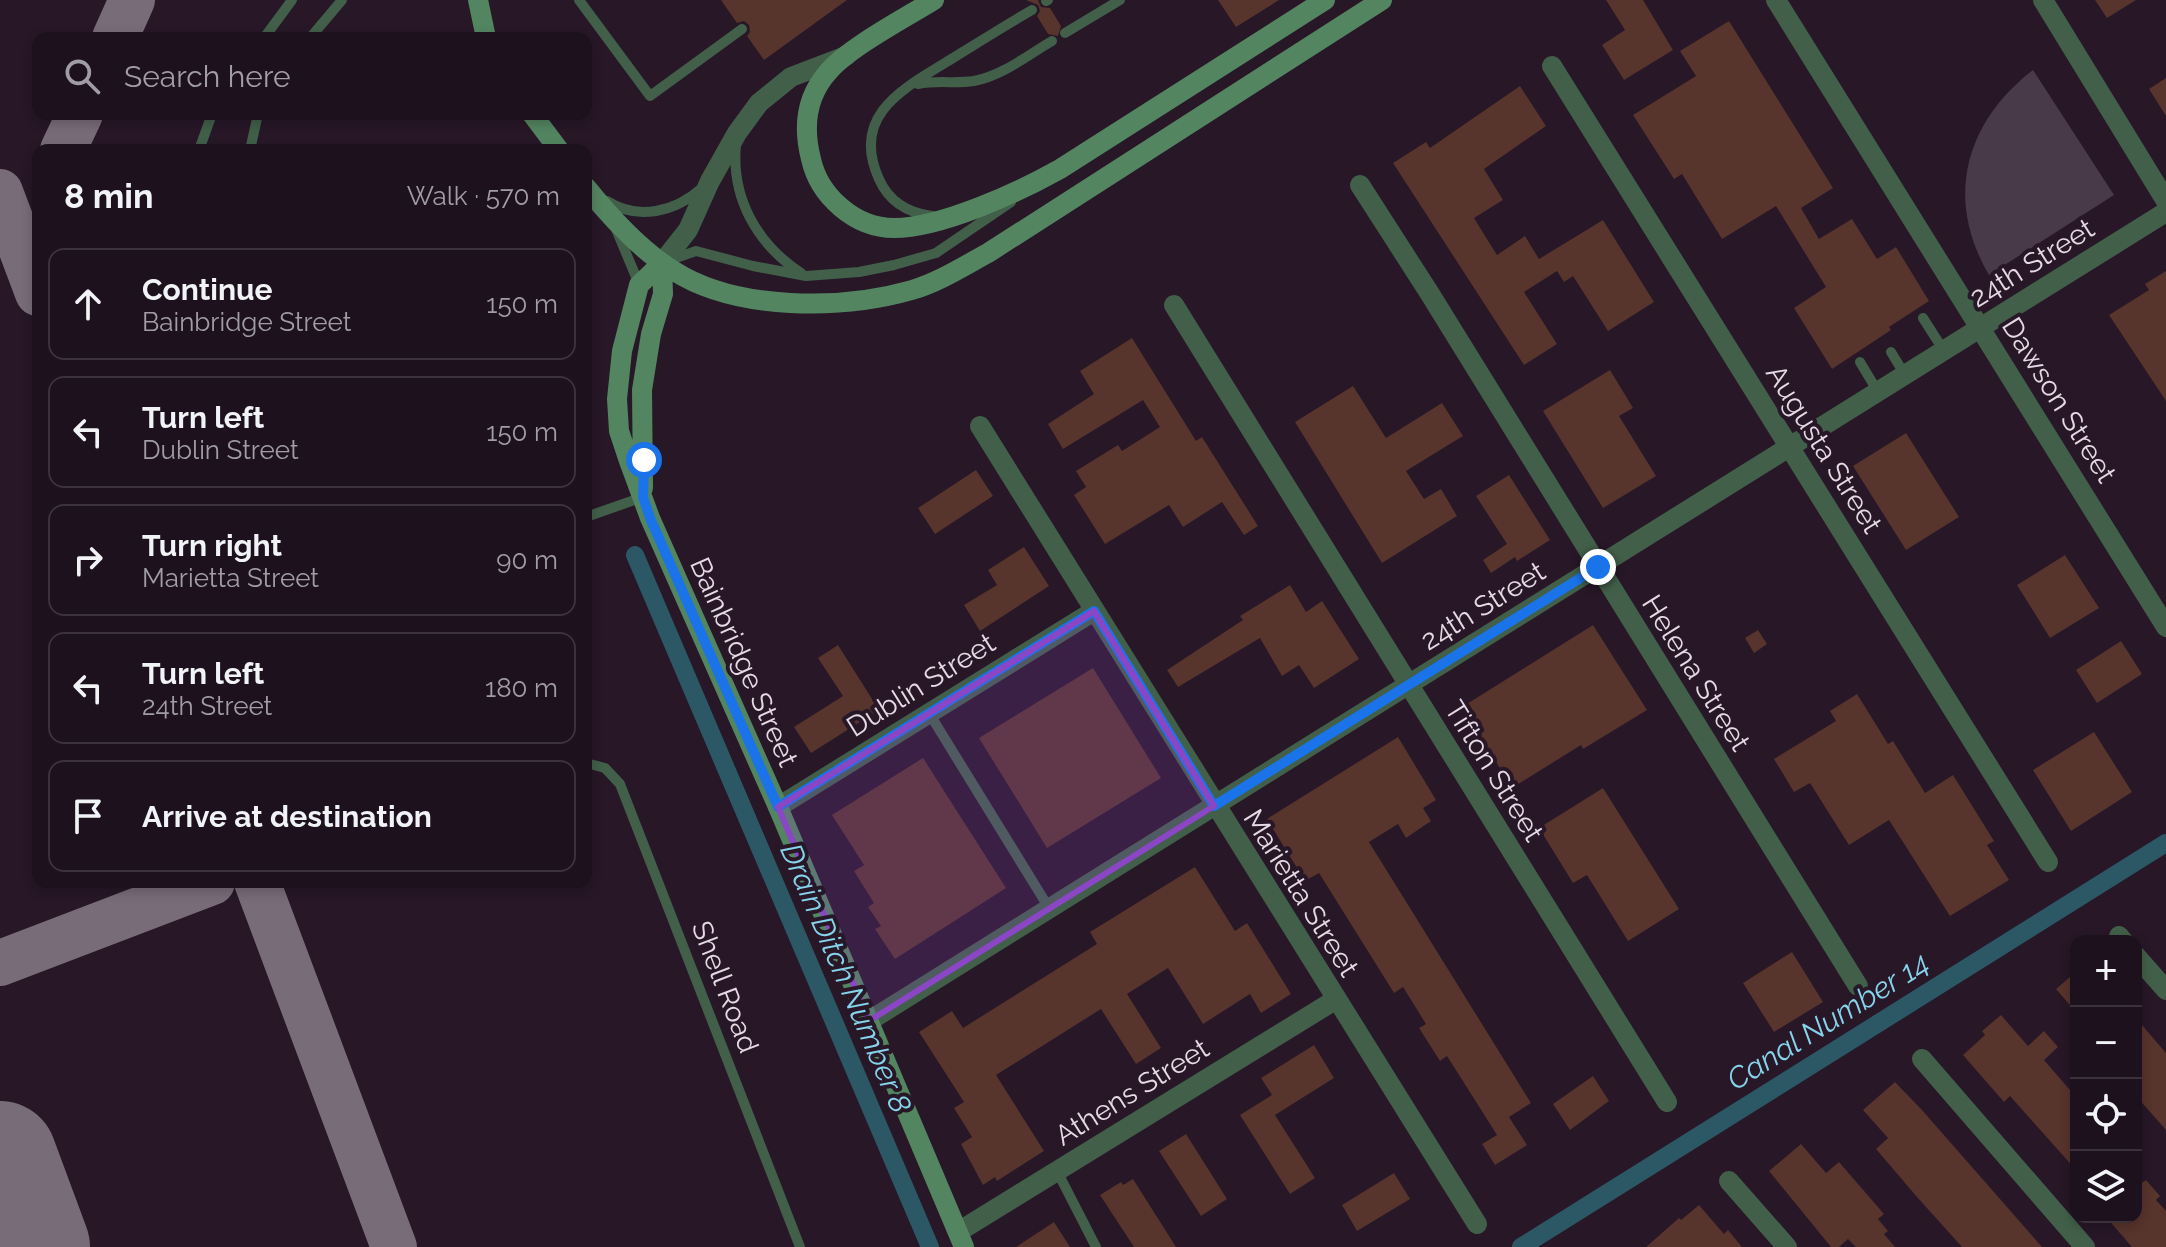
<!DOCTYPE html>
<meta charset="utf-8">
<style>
body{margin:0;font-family:Raleway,sans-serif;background:#2a1f2a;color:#f1f3f6}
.controls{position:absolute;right:24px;bottom:24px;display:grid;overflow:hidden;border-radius:16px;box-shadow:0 4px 12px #0003}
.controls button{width:72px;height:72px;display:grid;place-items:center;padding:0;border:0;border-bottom:2px solid #3b313b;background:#1d111d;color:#f1f3f6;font:40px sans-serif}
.stop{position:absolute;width:24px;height:24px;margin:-18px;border:6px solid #1a73e8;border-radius:50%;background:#fff}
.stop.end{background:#1a73e8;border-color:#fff;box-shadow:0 2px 8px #0008}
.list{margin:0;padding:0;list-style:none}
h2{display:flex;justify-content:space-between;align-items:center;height:104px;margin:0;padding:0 32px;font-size:34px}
h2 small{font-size:26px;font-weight:400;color:#a09da4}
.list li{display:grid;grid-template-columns:52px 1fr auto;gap:24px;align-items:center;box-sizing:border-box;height:112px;margin:0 16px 16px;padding:0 16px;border:2px solid #3b313b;border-radius:16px}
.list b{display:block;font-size:30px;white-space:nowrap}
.list p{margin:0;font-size:26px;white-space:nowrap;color:#a09da4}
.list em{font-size:26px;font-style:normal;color:#a09da4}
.icon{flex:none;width:44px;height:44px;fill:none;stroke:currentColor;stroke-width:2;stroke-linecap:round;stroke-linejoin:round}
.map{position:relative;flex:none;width:2166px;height:1247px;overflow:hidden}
.search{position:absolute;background:#1d111d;box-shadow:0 4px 12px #0003;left:32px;top:32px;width:560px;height:88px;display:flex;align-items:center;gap:20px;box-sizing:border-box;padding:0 28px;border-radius:16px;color:#a09da4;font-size:30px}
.panel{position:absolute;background:#1d111d;box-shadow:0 4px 12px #0003;left:32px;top:144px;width:560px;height:744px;border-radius:16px}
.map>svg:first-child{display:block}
</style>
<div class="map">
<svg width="2166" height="1247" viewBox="0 0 2166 1247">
<rect width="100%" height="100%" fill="#271727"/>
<path fill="#493a49" d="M2033 70 2114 195 1989 275C1944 199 1965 122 2033 70Z"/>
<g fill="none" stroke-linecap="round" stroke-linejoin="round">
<path stroke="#2c5865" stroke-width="18" d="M635 555 930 1247
M1521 1247 2166 843"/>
<path stroke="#796c79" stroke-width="46" d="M115 38 132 0
M63 150 80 114
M0 192 38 293
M257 882 394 1247
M0 963 212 882"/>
<path stroke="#796c79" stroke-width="114" d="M0 1158 33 1247"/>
</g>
<path fill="#57342c" d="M721 0H847L764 60 747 36 750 32 749 25 744 21 737 23Z
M1026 0H1038L1041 7 1050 8 1061 26 1058 36 1048 34 1037 16 1040 11 1038 5Z
M1218 0H1279L1236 27Z
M1606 0H1643L1673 50 1624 80 1602 45 1625 30Z
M2095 0H2136L2107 18Z
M1729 21 1833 188 1801 208 1819 239 1852 219 1877 259 1896 247 1929 301 1889 327 1891 330 1832 369 1794 308 1826 287 1776 206 1722 239 1682 174 1674 179 1633 115 1696 76 1680 51Z
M2166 78V116L2149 89Z
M1520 86 1546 126 1484 169 1503 200 1474 218 1482 231 1497 255 1525 236 1539 259 1603 220 1654 302 1608 331 1573 276 1564 282 1557 271 1524 292 1557 344 1524 365 1393 163 1426 142 1430 148Z
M2166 271V401L2109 315 2149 290 2145 284Z
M1132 338 1196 441 1202 437 1258 526 1244 535 1222 502 1183 527 1169 505 1105 544 1074 495 1086 487 1076 471 1118 445 1122 451 1160 427 1143 400 1063 449 1048 424 1094 394 1080 371Z
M1610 370 1633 408 1619 416 1656 476 1603 508 1543 411Z
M1353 386 1386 438 1442 403 1463 436 1406 471 1424 499 1441 489 1457 516 1382 563 1295 422Z
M1906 433 1959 517 1906 550 1853 466Z
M976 470 993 496 935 534 918 508Z
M1509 475 1550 540 1517 561 1515 557 1491 573 1483 560 1507 544 1476 496Z
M1024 547 1049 586 980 631 964 605 997 585 988 570Z
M2065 555 2099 608 2050 638 2017 585Z
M1290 585 1306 612 1322 601 1359 659 1314 688 1299 665 1282 676 1260 638 1178 687 1167 670 1243 620 1240 616Z
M1593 625 1647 710 1583 749 1581 745 1512 788 1462 707Z
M1758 630 1767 644 1754 653 1745 638Z
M2121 641 2142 674 2097 703 2076 670Z
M838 645 879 710 811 753 794 727 843 696 818 658Z
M1093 668 1161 778 1047 848 979 738Z
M1857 694 1888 744 1893 741 1925 793 1953 775 1994 841 1987 845 2009 880 1950 916 1889 820 1849 845 1810 783 1794 792 1774 759 1836 721 1830 711Z
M2094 732 2132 792 2071 831 2033 770Z
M1398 737 1436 800 1423 808 1431 821 1406 838 1398 824 1369 842 1531 1103 1509 1117 1527 1145 1495 1165 1482 1144 1497 1135 1447 1056 1440 1061 1419 1028 1426 1024 1403 987 1394 993 1319 873 1305 881 1267 819Z
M923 758 1006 888 895 959 875 929 881 926 868 907 874 903 854 871 864 865 832 815Z
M1603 788 1679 909 1628 941 1587 875 1573 883 1539 828Z
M1195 867 1235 931 1247 923 1291 994 1261 1013 1250 994 1203 1024 1168 968 1127 994 1161 1048 1136 1064 1101 1009 996 1075 1044 1151 997 1181 995 1177 983 1185 961 1144 972 1137 954 1108 964 1102 919 1032 952 1011 963 1028 1097 944 1090 932Z
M1792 952 1823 1002 1774 1032 1743 983Z
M2076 972V1012L2056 989Z
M2001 1015 2028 1046 2044 1031 2058 1047 2044 1060 2076 1097V1170L2010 1096 2004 1102 1963 1055 1985 1035 1982 1031Z
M2136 1018 2166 1053V1130L2136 1096Z
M1314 1045 1334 1078 1275 1115 1315 1178 1290 1194 1240 1115 1272 1095 1261 1078Z
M1593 1076 1609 1101 1570 1130 1553 1104Z
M1895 1082 1922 1110 2042 1247H1962L1917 1197 1876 1149 1888 1138 1863 1110Z
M1186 1134 1227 1199 1201 1216 1159 1151Z
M1801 1144 1826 1173 1839 1162 1884 1214 1878 1219 1888 1231 1884 1234 1895 1247H1856L1848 1239 1839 1247H1831L1769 1171Z
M1394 1173 1410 1199 1357 1231 1342 1205Z
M1133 1179 1176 1247H1134L1100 1195 1121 1182 1123 1185Z
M2146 1180 2160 1196 2156 1200 2166 1211V1247H2132L2106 1217H2136V1187Z
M1699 1205 1724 1234 1728 1230 1742 1247H1646L1679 1218 1681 1220Z
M1054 1222 1070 1247H1016Z"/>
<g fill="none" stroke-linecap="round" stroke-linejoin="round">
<path stroke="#415f49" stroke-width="10" d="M579 0 650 96 742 29
M1046 1 1048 0
M1065 33 1120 0
M264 38 292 0
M310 38 342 0
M918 84C937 80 955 84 974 81 1002 76 1028 55 1052 41
M736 145C731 198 757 244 801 273
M199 150 212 114
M250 150 258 114
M607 201C638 221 675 212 702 188
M932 216C909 213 889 202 879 179 849 113 907 87 953 58 979 42 1006 25 1032 10
M616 229 639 284
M670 260 696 251 753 266 806 276 859 272 894 265 936 253 1011 202
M1923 318 1944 351
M1891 352 1905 375
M1860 362 1878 392
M586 517 643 497
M929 713 1049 908
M586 763 605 768 620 784 800 1247
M1057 1171 1096 1247"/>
<path stroke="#415f49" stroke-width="20" d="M1776 0 2166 627
M2043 0 2166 201
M1552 66 2048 862
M1360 185 1430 294 1858 986
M662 263 688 230 710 181 737 133 759 103 791 77 846 56
M1174 305 1667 1102
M980 426 1477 1224
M778 807 1094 611
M2119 936 2123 941
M2136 956 2166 990
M869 1021 2166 212
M1922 1059 2085 1247
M1729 1181 1787 1247
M958 1232 1335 1000"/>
<path stroke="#538561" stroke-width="20" d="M478 0 486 38
M934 0C905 18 848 48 828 72 806 97 803 128 811 159 819 196 855 228 894 228 941 228 1019 192 1060 169L1325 0
M532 114 559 150
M586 187C611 218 640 250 674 271 737 311 842 310 912 290 939 282 964 266 988 253L1382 0
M662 263 639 285 622 351 617 399 619 431 629 461 650 518 778 807 964 1247
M643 488 642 390 651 334 663 294 662 263"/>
</g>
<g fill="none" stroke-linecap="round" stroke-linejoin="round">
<path stroke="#1a73e8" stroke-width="10" d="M644 460 643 497 650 518 778 807 1094 611 1214 806 1598 567"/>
</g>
<path fill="#8b46c5" fill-opacity="0.2" stroke="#8b46c5" stroke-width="6" stroke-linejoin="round" d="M1094 611 1214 806 869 1021 778 807Z"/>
<g text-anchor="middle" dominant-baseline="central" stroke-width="8" stroke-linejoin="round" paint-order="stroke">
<g font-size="28" fill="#e5dae5" stroke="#271727">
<text transform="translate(2032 263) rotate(-32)">24th Street</text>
<text transform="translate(2059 400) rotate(58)">Dawson Street</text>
<text transform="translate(1824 449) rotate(58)">Augusta Street</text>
<text transform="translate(1483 606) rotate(-32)">24th Street</text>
<text transform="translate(744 662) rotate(66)">Bainbridge Street</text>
<text transform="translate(1696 673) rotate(58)">Helena Street</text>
<text transform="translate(921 685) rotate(-32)">Dublin Street</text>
<text transform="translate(1494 771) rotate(58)">Tifton Street</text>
<text transform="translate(1301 893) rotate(58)">Marietta Street</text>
<text transform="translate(725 987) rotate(69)">Shell Road</text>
<text transform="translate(1132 1092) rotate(-32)">Athens Street</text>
</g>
<g font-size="30" font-style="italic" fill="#86d3ec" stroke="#271727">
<text transform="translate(846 978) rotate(67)">Drain Ditch Number 8</text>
<text transform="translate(1828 1021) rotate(-32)">Canal Number 14</text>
</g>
</g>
</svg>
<div class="controls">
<button>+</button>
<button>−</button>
<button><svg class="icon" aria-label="locate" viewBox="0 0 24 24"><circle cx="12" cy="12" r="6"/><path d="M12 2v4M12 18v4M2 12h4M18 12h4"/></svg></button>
<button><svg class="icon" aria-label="layers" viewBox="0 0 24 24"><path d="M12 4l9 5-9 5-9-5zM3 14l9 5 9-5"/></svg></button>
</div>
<div class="stop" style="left:644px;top:460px"></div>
<div class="stop end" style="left:1598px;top:567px"></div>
<div class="search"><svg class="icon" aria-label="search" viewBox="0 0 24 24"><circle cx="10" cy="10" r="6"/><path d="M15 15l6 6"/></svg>Search here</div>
<section class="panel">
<h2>8 min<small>Walk · 570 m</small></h2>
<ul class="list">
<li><svg class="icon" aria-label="ahead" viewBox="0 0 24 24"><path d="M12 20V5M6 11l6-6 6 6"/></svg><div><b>Continue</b><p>Bainbridge Street</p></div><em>150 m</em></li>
<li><svg class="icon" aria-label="left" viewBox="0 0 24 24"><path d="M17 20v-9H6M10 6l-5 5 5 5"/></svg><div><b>Turn left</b><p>Dublin Street</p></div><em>150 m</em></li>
<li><svg class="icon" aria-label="right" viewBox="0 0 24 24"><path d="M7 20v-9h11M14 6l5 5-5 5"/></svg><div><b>Turn right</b><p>Marietta Street</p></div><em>90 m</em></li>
<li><svg class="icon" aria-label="left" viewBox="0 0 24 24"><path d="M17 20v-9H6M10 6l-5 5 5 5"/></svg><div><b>Turn left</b><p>24th Street</p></div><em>180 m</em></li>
<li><svg class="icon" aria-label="arrive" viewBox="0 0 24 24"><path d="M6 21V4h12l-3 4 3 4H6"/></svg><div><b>Arrive at destination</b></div></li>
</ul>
</section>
</div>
